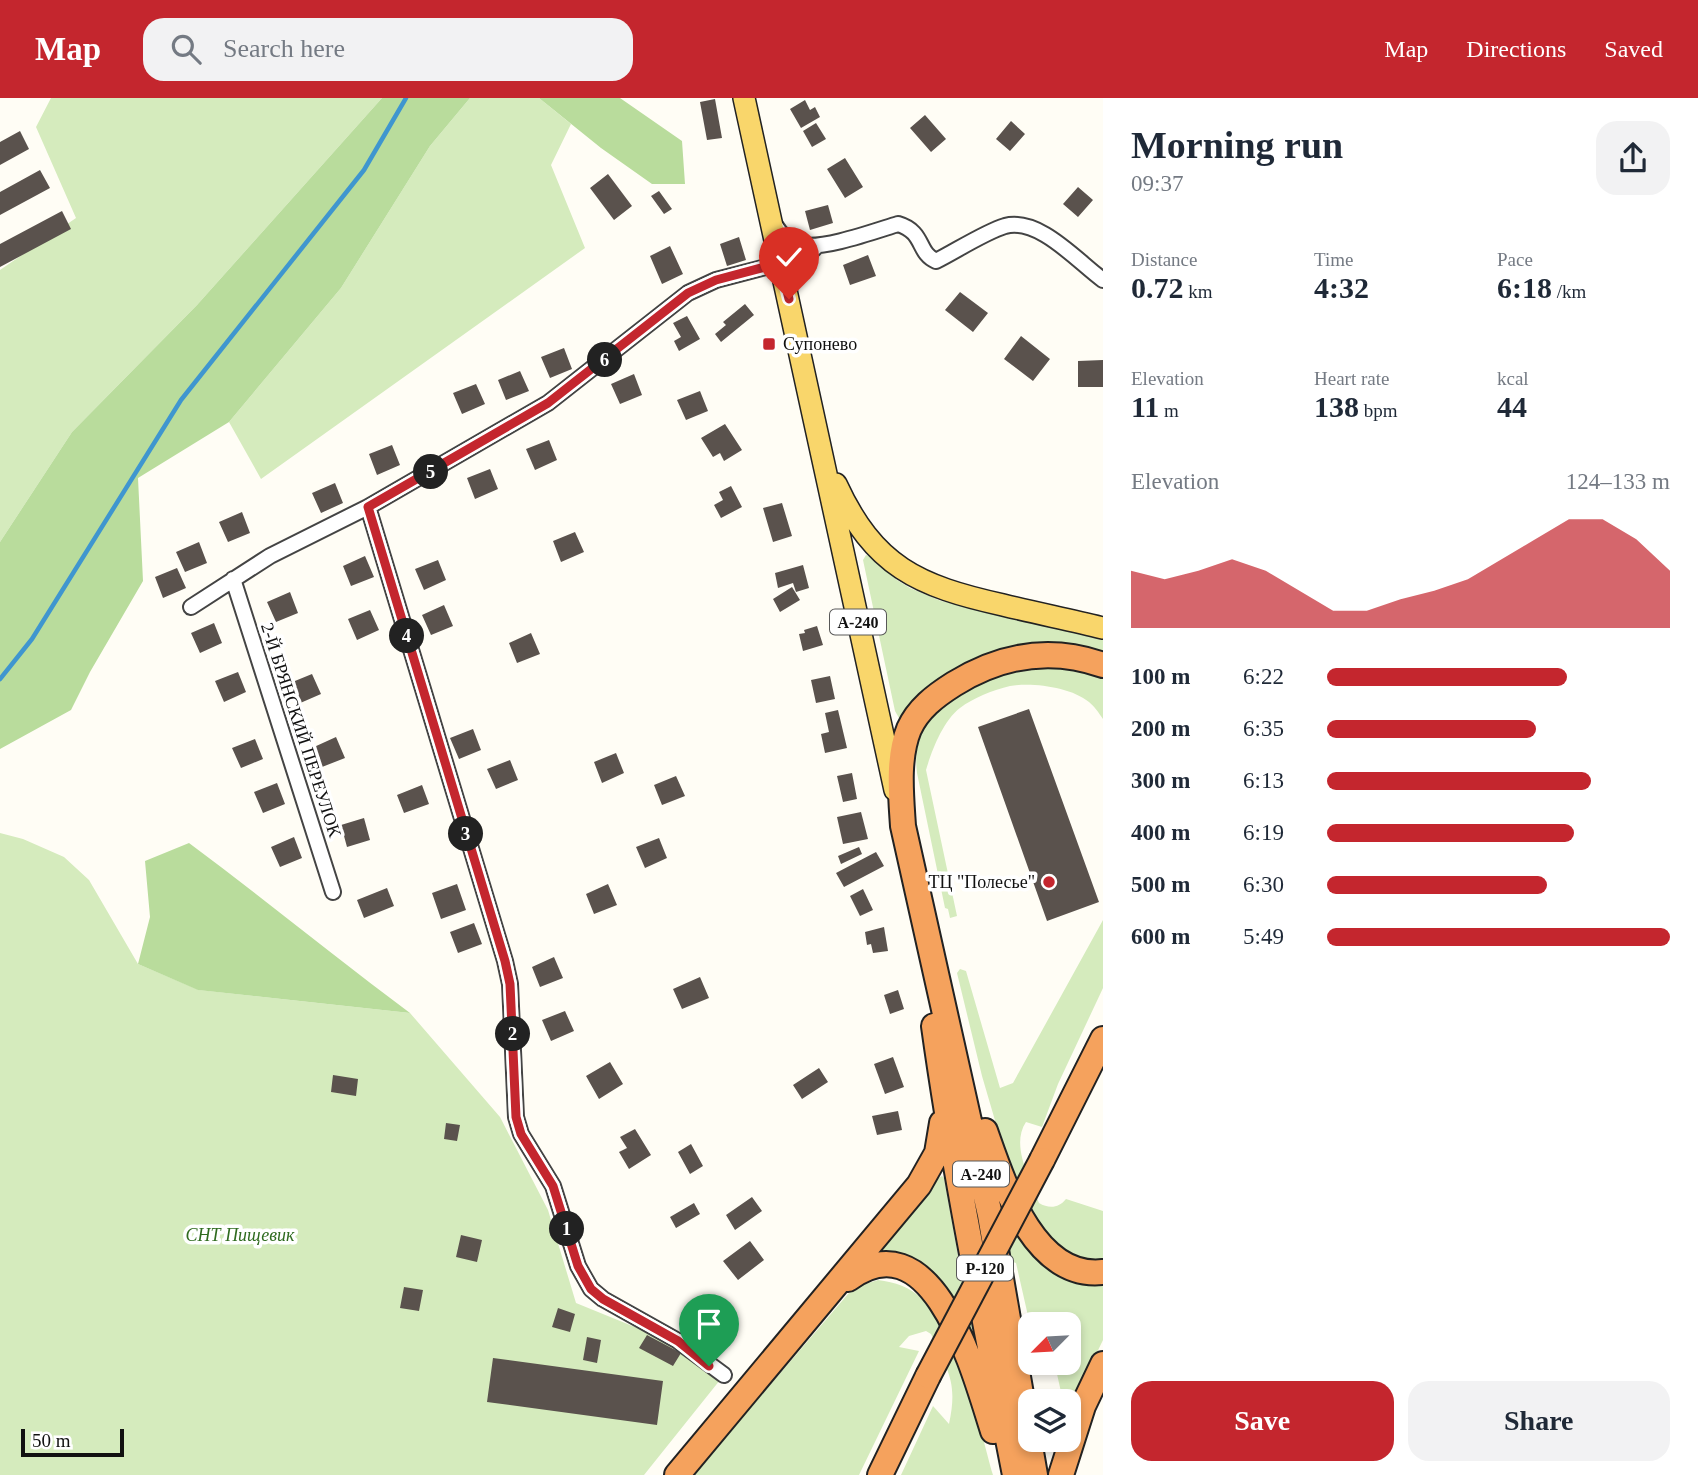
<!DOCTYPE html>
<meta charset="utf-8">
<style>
:root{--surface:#fff;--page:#f2f2f3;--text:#1f2937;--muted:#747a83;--accent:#c4262e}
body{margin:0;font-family:Georgia,serif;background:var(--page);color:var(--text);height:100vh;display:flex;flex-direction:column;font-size:26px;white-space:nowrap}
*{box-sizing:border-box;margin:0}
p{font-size:23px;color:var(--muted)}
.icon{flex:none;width:38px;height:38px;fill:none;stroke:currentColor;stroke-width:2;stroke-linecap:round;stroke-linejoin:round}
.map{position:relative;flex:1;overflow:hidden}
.details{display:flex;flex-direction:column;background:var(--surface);width:595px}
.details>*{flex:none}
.needle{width:46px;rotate:246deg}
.controls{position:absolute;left:1018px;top:1214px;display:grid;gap:14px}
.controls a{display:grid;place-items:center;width:63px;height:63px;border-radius:14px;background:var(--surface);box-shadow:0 4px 10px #0003;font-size:35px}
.scale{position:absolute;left:21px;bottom:18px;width:103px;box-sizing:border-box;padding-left:7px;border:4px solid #111;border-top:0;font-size:19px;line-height:24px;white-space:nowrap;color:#111;-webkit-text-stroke:5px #fff;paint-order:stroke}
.pin{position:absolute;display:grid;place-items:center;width:60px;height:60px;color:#fff;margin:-72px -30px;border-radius:50% 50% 50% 0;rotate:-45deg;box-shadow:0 0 7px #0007}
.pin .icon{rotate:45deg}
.km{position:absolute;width:35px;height:35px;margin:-18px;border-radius:50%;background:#222;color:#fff;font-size:19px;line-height:35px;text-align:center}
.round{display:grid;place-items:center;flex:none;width:74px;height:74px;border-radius:21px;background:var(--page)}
.summary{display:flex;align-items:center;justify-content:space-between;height:119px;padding:0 28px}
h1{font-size:38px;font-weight:700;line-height:52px}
.metrics{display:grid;grid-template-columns:repeat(3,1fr);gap:10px;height:119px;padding:7px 28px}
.metrics div{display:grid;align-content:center}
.metrics b{font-size:30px;font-weight:700}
.metrics small{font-size:19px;font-weight:400}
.metrics p{font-size:19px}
.chart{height:196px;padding:14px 28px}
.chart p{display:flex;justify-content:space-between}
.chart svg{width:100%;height:126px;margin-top:7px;fill:var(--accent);opacity:.7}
.cta{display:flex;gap:14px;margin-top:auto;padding:14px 28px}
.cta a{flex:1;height:80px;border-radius:21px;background:var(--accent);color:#fff;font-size:28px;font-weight:700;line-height:80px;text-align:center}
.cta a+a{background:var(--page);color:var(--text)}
ul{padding:0 28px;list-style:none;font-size:23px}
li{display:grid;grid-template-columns:112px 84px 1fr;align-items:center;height:52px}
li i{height:18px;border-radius:9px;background:var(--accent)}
header{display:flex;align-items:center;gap:42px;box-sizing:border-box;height:98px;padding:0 35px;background:var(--accent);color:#fff}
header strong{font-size:33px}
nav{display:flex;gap:38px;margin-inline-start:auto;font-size:24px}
.search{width:490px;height:63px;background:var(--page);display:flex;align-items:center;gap:18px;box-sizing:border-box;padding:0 24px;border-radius:21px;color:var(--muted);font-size:26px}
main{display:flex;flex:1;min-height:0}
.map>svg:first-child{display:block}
.green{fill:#d5ebbd}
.forest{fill:#b9dc9c}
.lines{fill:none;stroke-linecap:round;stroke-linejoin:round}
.stream{stroke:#3f96cf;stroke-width:4.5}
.building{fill:#5a524d}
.street-casing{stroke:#444;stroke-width:18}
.primary-casing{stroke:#222;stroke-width:24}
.highway-casing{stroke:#222;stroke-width:28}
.street{stroke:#fff;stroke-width:14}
.primary{stroke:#f9d66b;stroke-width:21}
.highway{stroke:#f5a25d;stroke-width:24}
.highway-bridge-casing{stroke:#222;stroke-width:28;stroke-linecap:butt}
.highway-bridge{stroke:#f5a25d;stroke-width:24}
.route-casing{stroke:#fff;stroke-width:14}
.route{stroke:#c4262e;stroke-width:9}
.poi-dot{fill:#c4262e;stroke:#fff;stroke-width:2.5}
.labels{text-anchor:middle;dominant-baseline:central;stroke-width:7;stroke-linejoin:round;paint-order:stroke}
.shield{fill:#fff;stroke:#585858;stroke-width:2}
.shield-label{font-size:16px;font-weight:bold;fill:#111}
.poi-label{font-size:18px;fill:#111;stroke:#fff;text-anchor:start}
.street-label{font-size:18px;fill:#111;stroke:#fff}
.park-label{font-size:18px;font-style:italic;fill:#2f6b1f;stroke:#fff}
</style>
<header>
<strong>Map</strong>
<div class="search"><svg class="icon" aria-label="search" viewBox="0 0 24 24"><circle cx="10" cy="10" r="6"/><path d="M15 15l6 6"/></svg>Search here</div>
<nav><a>Map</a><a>Directions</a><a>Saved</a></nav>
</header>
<main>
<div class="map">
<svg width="1103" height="1377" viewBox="0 0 1103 1377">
<rect width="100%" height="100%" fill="#fffdf5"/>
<path class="green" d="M51,0H382L197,207L72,334L0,444V172L76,120L36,29Z
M470,0H539L571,26L551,67L585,150L261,381L229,324L341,190L430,48Z
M866,457L872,459L897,482L910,490L941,503L1103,539V555C1084,552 1064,546 1044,545C983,543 945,587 899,620L895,613L863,462Z
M1054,565L1103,577V621C1099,615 1094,608 1089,604C1071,589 1032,584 1010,588C993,592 973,600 960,610C943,623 932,652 926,672L957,818L950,820L948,811L945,810L917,675C911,628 938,607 976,587C984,583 992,578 1000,575C1017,569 1037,568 1054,565Z
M0,735L23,741L64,759L89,782L138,866L199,892L410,915L500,1019L548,1112L576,1205L674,1245L708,1275L724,1277L644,1377H0Z
M1103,822V890L1058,986L1042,1029L1026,1024C1010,1048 1031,1082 1039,1105C1049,1111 1059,1110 1066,1101L1103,1113V1165L1080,1164L1041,1135L1006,1060L982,978L957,875L960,871L966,873L1000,990L1013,985Z
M942,1078L944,1080L961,1174L977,1245L973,1242C963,1220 954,1190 932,1176C917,1166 896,1164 882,1152L936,1081Z
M996,1098C1023,1140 1044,1193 1103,1186V1242L1069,1312V1304H1050L1051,1296L1061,1294L1055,1267L1045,1268L1043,1265H1069V1227H1031V1231L1016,1165L1010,1163Z
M878,1182C895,1184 910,1189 922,1201C960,1237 979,1327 993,1377H901L933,1308L949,1326C958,1284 948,1273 931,1236L926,1233L909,1238L899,1249L919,1253L859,1377H693L848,1196L859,1188Z"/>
<path class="forest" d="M382,0H470L430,48L341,190L229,324L138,380L143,483L90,574L71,612L0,651V444L72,334L197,207Z
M539,0H620L682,43L685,86H652L601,50Z
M189,745C263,800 335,859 410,915L198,892L138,866L150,819L145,763Z"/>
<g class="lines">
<path class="stream" d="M0,581L32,541L181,302L364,72L406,0"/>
</g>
<path class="building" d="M715,1L722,40L707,42L700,4Z
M805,2L810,12L815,9L820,19L801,30L790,11Z
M925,17L946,41L931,54L910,30Z
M1011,23L1025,36L1010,53L996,41Z
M816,25L826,41L812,49L803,33Z
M20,33L29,51L0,67V44Z
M845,60L863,89L845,100L827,71Z
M40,72L50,90L0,117V94Z
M608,76L632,108L614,122L590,90Z
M1078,89L1093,102L1078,119L1063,106Z
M659,93L672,111L664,116L651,98Z
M828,107L833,125L810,132L805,113Z
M62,113L71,131L0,169V146Z
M739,139L746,162L727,168L720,146Z
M670,148L683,176L662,186L650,158Z
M868,157L876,178L850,187L843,167Z
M960,194L988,215L973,234L945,212Z
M745,206L754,217L721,244L715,236L726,227L723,224Z
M687,218L700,241L679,253L674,243L681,239L673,225Z
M1021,238L1050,261L1033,283L1004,261Z
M564,250L572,271L550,280L541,259Z
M1103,262V289H1078V263Z
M520,273L529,293L506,302L498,282Z
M634,276L642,297L620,306L611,286Z
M476,286L485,306L462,316L453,295Z
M700,293L708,313L686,322L677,302Z
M725,326L742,352L724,363L720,355L713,359L701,340Z
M549,342L557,362L535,372L526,351Z
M392,347L400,367L377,377L369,356Z
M490,371L498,391L475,401L467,380Z
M335,385L343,405L321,415L312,395Z
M731,388L742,409L721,420L714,407L723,402L719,394Z
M782,405L792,438L773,444L763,410Z
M242,414L250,435L228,444L219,424Z
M575,434L584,454L561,464L553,443Z
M199,444L207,465L185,474L176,454Z
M365,458L374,479L351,488L343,468Z
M438,462L446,482L424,492L415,471Z
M803,467L809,490L796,494L793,485L778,490L775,475Z
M177,470L186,490L163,500L155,479Z
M792,489L800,502L780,514L773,501Z
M290,494L298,515L276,524L267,504Z
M444,507L453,528L431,537L422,517Z
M370,512L379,532L357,542L348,521Z
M214,525L222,545L200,555L191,535Z
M817,528L823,547L803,553L799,536L805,535L804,532Z
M531,535L540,556L517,565L509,545Z
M238,574L246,594L224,604L215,583Z
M312,576L321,596L298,606L290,585Z
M830,578L835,601L816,605L811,582Z
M1029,611L1099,804L1047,823L978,629Z
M838,612L847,650L825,655L821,636L829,634L825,615Z
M473,631L481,652L459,661L450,640Z
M336,639L345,660L322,669L314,649Z
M255,641L263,661L241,670L232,650Z
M616,655L624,675L602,685L594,664Z
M510,662L518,682L496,691L487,671Z
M852,675L857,701L843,704L837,678Z
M676,678L685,698L662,707L654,687Z
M277,685L285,706L263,715L254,694Z
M422,687L429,706L404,715L397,697Z
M861,714L868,741L843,746L837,719Z
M364,720L370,742L347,749L341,727Z
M294,739L302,760L280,769L271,749Z
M659,740L667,760L645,770L636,749Z
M859,749L862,756L841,766L838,758Z
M876,754L884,768L844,789L836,775Z
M457,786L466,812L441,821L432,795Z
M608,786L617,807L594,816L586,796Z
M387,790L394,808L364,820L357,802Z
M863,791L873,812L860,818L850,798Z
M474,825L482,846L458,855L450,834Z
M884,829L888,853L873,855L871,846L867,847L865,834Z
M554,859L563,880L540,889L532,869Z
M700,879L709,900L682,911L673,891Z
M898,892L904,911L890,916L884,897Z
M565,913L574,933L551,943L542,922Z
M893,959L904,989L885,996L874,966Z
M610,964L623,986L599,1001L586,978Z
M819,970L828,984L802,1001L793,987Z
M333,977L358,981L356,998L331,994Z
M898,1013L902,1032L877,1037L872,1018Z
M446,1025L460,1027L457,1043L444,1041Z
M635,1031L651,1057L629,1071L619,1054L627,1050L620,1039Z
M691,1046L703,1068L690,1076L678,1054Z
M752,1099L762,1113L735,1132L726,1117Z
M694,1105L700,1116L676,1130L670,1119Z
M461,1137L482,1142L477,1164L456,1159Z
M750,1143L764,1162L738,1182L723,1163Z
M404,1189L423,1192L419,1213L400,1210Z
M558,1210L575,1216L570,1234L552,1229Z
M647,1237L681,1255L673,1268L639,1250Z
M587,1239L601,1242L597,1265L583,1262Z
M493,1260L663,1283L657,1327L487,1304Z"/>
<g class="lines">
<defs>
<path id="street" d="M775,127C781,137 789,145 801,147C823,152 875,133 898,126C925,134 917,155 936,163C956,153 985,134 1005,128C1039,119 1077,163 1103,182
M789,193C789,174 804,160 817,148
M368,409L505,863L510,886L516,1019L521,1036L553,1088L578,1168L591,1191L603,1201L678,1243L724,1277
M233,481L333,794
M191,509L270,458L368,409L548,305L688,195L716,182L781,165"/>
<path id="primary" d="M744,0L895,692
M836,386C874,469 918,488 1003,507C1036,515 1070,522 1103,530"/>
<path id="highway" d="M934,928C955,1079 986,1228 1015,1377
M985,1033C1003,1084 1034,1182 1103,1174
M1042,1062L1103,941
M848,1181C934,1117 975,1277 993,1333
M677,1377L919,1087L937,1055L942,1025
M880,1377L928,1278
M1035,1377L990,1117L903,728C901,697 897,660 909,631C918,611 935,598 954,586C1001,557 1050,548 1103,567
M1061,1377L1083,1308L1103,1266"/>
</defs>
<use href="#street" class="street-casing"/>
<use href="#primary" class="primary-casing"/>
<use href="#highway" class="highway-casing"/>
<use href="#street" class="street"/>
<use href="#primary" class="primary"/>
<use href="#highway" class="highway"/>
<defs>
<path id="highway-bridge" d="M928,1278L1042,1062"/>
</defs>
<use href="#highway-bridge" class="highway-bridge-casing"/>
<use href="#highway-bridge" class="highway-bridge"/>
</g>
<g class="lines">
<defs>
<path id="route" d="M709,1268L678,1243L603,1201L591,1191L578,1168L553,1088L521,1036L516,1019L510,886L505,863L368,409L548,305L688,195L716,182L780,165L789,201"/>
</defs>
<use href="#route" class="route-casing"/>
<use href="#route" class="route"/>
</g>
<g class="poi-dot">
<rect x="762" y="239" width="14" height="14" rx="3.5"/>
<circle cx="1049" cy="784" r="7"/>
</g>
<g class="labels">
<g class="shield">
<rect x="830" y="511.5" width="56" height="25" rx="5"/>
<rect x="953" y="1063.5" width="56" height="25" rx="5"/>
<rect x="957" y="1157.5" width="56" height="25" rx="5"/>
</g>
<g class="shield-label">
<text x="858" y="524">А-240</text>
<text x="981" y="1076">А-240</text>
<text x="985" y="1170">Р-120</text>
</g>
<g class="poi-label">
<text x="783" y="246">Супонево</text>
<text x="1035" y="784" text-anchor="end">ТЦ "Полесье"</text>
</g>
<g class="street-label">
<text transform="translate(301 632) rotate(72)">2-Й БРЯНСКИЙ ПЕРЕУЛОК</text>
</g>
<g class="park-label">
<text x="240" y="1137">СНТ Пищевик</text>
</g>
</g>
</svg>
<div class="controls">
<a><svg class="needle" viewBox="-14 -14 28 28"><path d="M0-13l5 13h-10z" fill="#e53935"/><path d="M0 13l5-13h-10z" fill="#747a83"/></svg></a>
<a><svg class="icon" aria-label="layers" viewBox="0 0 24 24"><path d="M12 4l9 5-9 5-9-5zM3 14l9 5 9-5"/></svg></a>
</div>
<div class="scale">50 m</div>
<div class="pin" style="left:709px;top:1268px;background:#1e9e55"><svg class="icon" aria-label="arrive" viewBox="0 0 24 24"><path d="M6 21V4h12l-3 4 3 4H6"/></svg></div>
<div class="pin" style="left:789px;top:201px;background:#d93025"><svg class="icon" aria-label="check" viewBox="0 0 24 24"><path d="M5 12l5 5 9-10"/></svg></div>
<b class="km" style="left:567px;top:1131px">1</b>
<b class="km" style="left:513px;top:936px">2</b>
<b class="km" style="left:466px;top:736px">3</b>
<b class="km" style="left:407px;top:538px">4</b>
<b class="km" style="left:431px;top:374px">5</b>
<b class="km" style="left:605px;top:262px">6</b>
</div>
<section class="details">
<div class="summary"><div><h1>Morning run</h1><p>09:37</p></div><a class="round"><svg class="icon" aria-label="share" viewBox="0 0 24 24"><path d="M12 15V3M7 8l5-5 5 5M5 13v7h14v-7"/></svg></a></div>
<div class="metrics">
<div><p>Distance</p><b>0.72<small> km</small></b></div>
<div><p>Time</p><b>4:32</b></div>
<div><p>Pace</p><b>6:18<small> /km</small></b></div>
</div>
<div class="metrics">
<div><p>Elevation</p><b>11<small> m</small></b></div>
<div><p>Heart rate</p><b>138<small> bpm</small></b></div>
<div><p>kcal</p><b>44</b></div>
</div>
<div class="chart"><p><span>Elevation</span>124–133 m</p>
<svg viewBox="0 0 160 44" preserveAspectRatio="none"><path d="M0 44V24L10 27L20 24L30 20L40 24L50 31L60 38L70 38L80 34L90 31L100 27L110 20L120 13L130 6L140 6L150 13L160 24V44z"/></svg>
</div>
<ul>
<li><b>100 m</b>6:22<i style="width:70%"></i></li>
<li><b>200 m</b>6:35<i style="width:61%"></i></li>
<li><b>300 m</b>6:13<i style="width:77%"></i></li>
<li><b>400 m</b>6:19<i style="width:72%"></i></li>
<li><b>500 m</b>6:30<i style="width:64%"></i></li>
<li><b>600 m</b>5:49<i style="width:100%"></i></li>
</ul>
<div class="cta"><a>Save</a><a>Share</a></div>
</section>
</main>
